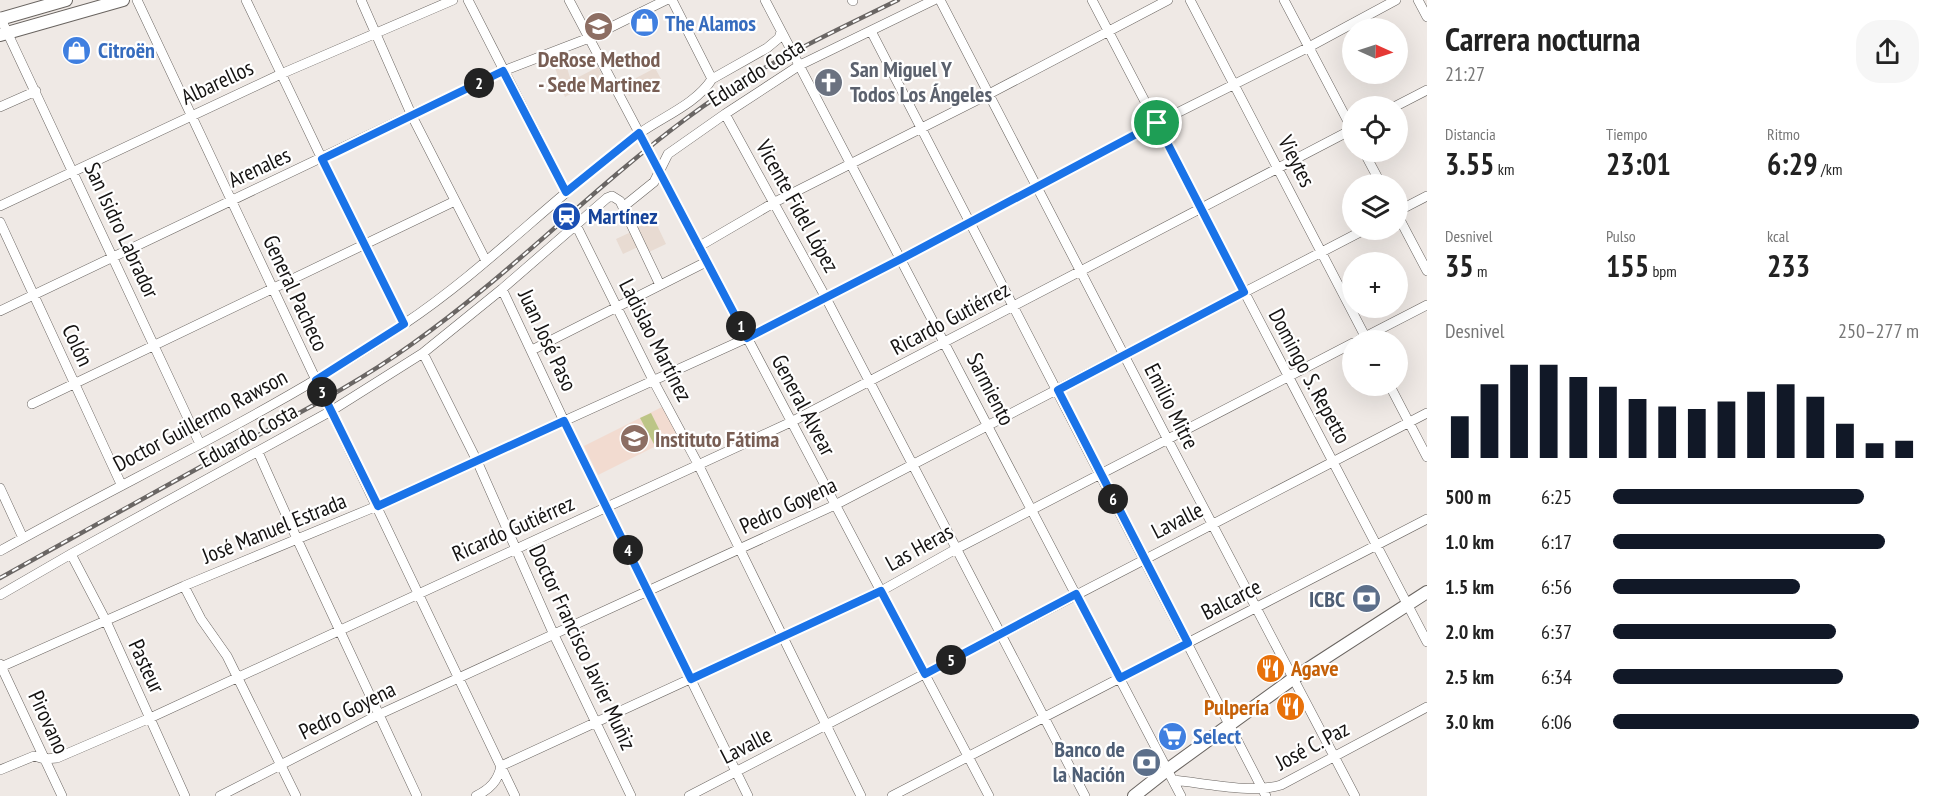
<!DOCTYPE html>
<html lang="es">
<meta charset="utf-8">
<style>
:root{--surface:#fff;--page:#f6f6f6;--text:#222;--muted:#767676;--accent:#111827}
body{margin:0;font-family:"PT Sans Narrow",sans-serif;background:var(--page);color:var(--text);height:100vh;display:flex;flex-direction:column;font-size:22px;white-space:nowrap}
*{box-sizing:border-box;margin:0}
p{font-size:20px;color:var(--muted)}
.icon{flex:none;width:33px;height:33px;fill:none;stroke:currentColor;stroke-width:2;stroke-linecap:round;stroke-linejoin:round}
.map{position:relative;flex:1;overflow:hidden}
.panel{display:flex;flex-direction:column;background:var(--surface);width:510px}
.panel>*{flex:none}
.needle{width:39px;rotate:93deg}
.fabs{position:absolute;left:1342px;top:18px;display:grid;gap:12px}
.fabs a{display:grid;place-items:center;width:66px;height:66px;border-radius:50%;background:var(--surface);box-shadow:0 6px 24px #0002;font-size:30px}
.pin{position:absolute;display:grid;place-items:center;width:51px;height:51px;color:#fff;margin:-26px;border:3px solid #fff;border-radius:50%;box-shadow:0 2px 6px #0007}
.km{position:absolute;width:30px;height:30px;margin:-15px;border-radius:50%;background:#222;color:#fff;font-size:16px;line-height:30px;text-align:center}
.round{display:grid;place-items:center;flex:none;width:63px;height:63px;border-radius:24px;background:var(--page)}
.overview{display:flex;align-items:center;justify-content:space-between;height:102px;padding:0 18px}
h1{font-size:33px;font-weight:600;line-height:45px}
.figures{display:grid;grid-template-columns:repeat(3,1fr);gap:9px;height:102px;padding:6px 18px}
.figures div{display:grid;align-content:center}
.figures b{font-size:30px;font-weight:600}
.figures small{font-size:16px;font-weight:400}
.figures p{font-size:16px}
.chart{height:168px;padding:12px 18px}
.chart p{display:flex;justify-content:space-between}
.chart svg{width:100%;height:108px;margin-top:6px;stroke:var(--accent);stroke-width:6}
ul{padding:0 18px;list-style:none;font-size:20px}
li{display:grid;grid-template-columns:96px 72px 1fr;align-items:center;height:45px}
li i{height:15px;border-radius:8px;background:var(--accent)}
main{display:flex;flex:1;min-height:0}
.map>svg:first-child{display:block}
.built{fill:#e8dbd2}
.education{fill:#f2dbd0}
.grass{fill:#bcc586}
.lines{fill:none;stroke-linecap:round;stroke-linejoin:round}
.minor-casing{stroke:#696460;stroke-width:10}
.major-casing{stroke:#696460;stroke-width:14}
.minor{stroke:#fff;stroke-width:9}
.major{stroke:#fff;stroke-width:12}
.rail-casing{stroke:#6a6664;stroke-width:4.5}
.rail{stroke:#fff;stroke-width:2;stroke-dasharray:7;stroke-linecap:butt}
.route-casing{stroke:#fff;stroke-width:12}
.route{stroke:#1a73e8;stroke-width:8}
.labels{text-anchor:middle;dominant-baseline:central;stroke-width:4.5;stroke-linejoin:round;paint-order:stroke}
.shop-label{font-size:22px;font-weight:bold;fill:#366cbe;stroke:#fff;text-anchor:start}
.education-label{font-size:22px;font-weight:bold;fill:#785e54;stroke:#fff}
.worship-label{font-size:22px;font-weight:bold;fill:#5b616d;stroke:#fff;text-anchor:start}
.street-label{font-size:22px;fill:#151312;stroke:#fff}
.transit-label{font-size:22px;font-weight:bold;fill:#164399;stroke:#fff;text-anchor:start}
.service-label{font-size:22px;font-weight:bold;fill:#4e5e75;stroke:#fff;text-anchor:end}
.food-label{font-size:22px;font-weight:bold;fill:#c56008;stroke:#fff;text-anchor:start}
</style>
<main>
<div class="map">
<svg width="1427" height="796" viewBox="0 0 1427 796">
<rect width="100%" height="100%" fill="#efe9e5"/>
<path class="built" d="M564,58L571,81L598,67L603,76L565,97L553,62Z
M655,68L661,79L629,96L623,85Z
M654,219L666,244L649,252L637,227Z
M631,232L638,247L623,254L616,239Z"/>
<path class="education" d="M664,406L678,435L598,475L584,446Z"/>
<path class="grass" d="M651,413L665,441L655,446L640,418Z"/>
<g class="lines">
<defs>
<path id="minor" d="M137,0L316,380L515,796
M246,0L322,159L404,324
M361,0L412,116L486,261
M468,0L566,192
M569,0L989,796
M672,0L712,79
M765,0L1181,796
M852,0L853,1
M940,0L1168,440L1355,796
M1092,0L1427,642
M1190,0L1367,340
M1284,0L1353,131
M1418,0L1427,17
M0,17L200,444
M871,31L1266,796
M1396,106L1427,90
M0,107L36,91
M725,114L826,298L1085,796
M1364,152L1381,184
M0,206L281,74L453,0
M623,207L654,182L668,154L725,114L800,65L934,0
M1398,211L1427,196
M1398,216L1427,271
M0,222L121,484
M576,225L653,380L698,464L861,796
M698,247L775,202L989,94L1168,0
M502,289L564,421L748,796
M0,311L503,71L589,38L666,0
M1359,340L1427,305
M532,350L706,262
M423,353L477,461L554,635L631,796
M1390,386L1427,457
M32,404L455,201
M258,452L297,539L417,796
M0,488L23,538
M0,551C134,476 276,411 404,324C473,278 532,219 597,167C611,155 625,143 640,133C664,116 696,104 712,79L767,48L779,38L781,32
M71,554L106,621L185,796
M184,586L201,619L227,656L296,796
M0,595L71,554L331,411L423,353L502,289L607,198L612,196L620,201L660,285
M0,664L62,796
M1,667L184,586L377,506L747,338L901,259L1157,123L1309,47L1396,0
M0,770L34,756L44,759L57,758L150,718L791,422L1353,129
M1173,780C1204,783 1252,794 1281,785L1427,707
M220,796L378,715L835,505L1364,230
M476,796C490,789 498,781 501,766L881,591L956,549L1353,343
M689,796L1427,413
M892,796L1427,519"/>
<path id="major" d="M0,19L66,0
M0,35L123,0
M1134,796L1167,770L1294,678L1427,592"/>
</defs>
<use href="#minor" class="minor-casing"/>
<use href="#major" class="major-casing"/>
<use href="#minor" class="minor"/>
<use href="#major" class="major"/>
<defs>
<path id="rail" d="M0,578C80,533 160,489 240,445C299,413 358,383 412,344C509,276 591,189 687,118C752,69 825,36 898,0"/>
</defs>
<use href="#rail" class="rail-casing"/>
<use href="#rail" class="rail"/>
</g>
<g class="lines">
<defs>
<path id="route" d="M503,71L566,192L639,133L747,338L901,259L1157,123L1244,292L1058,390L1188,643L1120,678L1076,594L925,674L881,591L691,679L564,421L378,506L316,380L404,324L322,159Z"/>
</defs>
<use href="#route" class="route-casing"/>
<use href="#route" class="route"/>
</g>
<defs>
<symbol id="shop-disc" viewBox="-11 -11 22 22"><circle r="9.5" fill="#3f7fe0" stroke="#fff"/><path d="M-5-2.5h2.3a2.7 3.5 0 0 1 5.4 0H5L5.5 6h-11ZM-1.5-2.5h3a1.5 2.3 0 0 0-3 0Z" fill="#fff"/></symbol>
<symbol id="university-disc" viewBox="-11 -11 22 22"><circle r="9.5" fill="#8d6e63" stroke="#fff"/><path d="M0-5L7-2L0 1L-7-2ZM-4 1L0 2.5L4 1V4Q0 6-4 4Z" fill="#fff"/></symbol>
<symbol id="church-disc" viewBox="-11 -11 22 22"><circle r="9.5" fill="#6b7280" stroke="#fff"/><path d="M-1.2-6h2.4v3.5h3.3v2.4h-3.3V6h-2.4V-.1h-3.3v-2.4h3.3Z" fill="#fff"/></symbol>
<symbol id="station-disc" viewBox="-11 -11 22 22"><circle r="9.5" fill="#1a4fb4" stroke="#fff"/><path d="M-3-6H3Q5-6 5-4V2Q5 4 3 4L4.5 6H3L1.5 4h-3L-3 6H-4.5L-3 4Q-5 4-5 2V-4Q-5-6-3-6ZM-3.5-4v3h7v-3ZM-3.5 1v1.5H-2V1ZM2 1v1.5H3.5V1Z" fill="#fff"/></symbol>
<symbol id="school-disc" viewBox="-11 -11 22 22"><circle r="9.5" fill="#8d6e63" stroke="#fff"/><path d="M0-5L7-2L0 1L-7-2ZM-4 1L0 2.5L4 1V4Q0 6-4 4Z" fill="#fff"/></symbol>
<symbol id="bank-disc" viewBox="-11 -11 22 22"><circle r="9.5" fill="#5c6f8a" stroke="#fff"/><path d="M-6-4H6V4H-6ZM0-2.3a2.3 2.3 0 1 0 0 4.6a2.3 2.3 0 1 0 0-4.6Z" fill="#fff"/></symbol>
<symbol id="restaurant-disc" viewBox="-11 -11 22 22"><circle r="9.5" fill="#e8710a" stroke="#fff"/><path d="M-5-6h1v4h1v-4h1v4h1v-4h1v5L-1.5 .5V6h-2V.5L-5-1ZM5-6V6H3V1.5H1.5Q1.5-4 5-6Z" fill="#fff"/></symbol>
<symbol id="supermarket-disc" viewBox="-11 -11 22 22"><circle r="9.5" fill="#3f7fe0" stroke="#fff"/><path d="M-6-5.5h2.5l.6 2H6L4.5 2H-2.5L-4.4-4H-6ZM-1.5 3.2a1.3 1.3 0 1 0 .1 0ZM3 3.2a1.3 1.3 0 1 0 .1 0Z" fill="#fff"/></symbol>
</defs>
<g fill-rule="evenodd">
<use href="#shop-disc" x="628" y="6" width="33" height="33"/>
<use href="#university-disc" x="582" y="10" width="33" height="33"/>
<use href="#shop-disc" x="60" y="34" width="33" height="33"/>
<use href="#church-disc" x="812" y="66" width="33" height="33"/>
<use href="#station-disc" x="550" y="200" width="33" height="33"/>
<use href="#school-disc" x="618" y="422" width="33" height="33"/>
<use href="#bank-disc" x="1350" y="582" width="33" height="33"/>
<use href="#restaurant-disc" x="1254" y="652" width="33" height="33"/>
<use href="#restaurant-disc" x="1274" y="690" width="33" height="33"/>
<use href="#supermarket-disc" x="1156" y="720" width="33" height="33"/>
<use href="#bank-disc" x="1130" y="746" width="33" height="33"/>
</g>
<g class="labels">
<g class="shop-label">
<text x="665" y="23">The Alamos</text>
<text x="98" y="50">Citroën</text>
<text x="1193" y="736">Select</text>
</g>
<g class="education-label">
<text x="599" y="59">DeRose Method<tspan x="599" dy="25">- Sede Martinez</tspan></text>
<text x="655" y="439" text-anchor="start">Instituto Fátima</text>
</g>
<g class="worship-label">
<text x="850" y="69">San Miguel Y<tspan x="850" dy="25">Todos Los Ángeles</tspan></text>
</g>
<g class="street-label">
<text transform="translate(756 72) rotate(-32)">Eduardo Costa</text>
<text transform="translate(217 82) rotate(-25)">Albarellos</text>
<text transform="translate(1297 161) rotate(63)">Vieytes</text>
<text transform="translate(259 167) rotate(-25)">Arenales</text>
<text transform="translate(798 206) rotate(61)">Vicente Fidel López</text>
<text transform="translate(122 230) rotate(65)">San Isidro Labrador</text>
<text transform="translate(296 293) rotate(65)">General Pacheco</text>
<text transform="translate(950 318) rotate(-28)">Ricardo Gutiérrez</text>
<text transform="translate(548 340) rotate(65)">Juan José Paso</text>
<text transform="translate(656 340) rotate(63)">Ladislao Martínez</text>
<text transform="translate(78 345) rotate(65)">Colón</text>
<text transform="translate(1310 376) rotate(62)">Domingo S. Repetto</text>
<text transform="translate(991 389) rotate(63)">Sarmiento</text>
<text transform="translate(804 405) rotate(62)">General Alvear</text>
<text transform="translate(1172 406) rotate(63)">Emilio Mitre</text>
<text transform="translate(200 420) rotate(-28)">Doctor Guillermo Rawson</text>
<text transform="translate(248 435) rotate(-29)">Eduardo Costa</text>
<text transform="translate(788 505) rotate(-25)">Pedro Goyena</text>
<text transform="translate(1177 520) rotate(-27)">Lavalle</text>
<text transform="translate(274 528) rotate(-22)">José Manuel Estrada</text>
<text transform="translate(513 528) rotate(-24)">Ricardo Gutiérrez</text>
<text transform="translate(919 547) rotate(-29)">Las Heras</text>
<text transform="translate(1231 599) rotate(-27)">Balcarce</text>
<text transform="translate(583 647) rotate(65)">Doctor Francisco Javier Muñiz</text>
<text transform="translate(147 666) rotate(65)">Pasteur</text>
<text transform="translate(347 710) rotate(-26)">Pedro Goyena</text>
<text transform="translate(49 722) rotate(65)">Pirovano</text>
<text transform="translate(746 745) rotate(-27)">Lavalle</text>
<text transform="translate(1312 745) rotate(-28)">José C. Paz</text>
</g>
<g class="transit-label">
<text x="588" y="216">Martínez</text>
</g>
<g class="service-label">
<text x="1345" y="599">ICBC</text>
<text x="1125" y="749">Banco de<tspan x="1125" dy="25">la Nación</tspan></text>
</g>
<g class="food-label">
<text x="1291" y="668">Agave</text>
<text x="1269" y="707" text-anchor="end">Pulpería</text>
</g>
</g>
</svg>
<div class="fabs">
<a><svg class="needle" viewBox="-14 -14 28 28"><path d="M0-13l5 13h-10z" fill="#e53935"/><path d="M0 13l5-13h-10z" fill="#767676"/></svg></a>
<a><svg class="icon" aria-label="locate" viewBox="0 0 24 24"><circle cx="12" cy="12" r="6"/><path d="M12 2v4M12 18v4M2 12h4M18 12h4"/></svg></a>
<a><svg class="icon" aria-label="layers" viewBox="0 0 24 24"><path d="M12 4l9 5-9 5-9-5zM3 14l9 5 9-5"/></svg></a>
<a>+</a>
<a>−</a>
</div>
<div class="pin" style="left:1157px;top:123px;background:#1e9e55"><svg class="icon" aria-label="arrive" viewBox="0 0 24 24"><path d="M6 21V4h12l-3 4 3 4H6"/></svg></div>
<b class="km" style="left:741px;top:326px">1</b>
<b class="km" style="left:479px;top:83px">2</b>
<b class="km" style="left:322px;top:392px">3</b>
<b class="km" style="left:628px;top:550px">4</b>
<b class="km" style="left:951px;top:660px">5</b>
<b class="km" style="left:1113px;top:499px">6</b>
</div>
<section class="panel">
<div class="overview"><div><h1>Carrera nocturna</h1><p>21:27</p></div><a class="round"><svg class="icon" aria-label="share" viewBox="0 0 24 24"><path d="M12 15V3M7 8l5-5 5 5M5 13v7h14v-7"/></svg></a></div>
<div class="figures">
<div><p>Distancia</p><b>3.55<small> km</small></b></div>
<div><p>Tiempo</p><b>23:01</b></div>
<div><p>Ritmo</p><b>6:29<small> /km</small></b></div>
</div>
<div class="figures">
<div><p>Desnivel</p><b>35<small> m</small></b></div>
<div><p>Pulso</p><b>155<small> bpm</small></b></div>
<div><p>kcal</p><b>233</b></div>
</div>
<div class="chart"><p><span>Desnivel</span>250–277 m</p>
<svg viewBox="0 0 160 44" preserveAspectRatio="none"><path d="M5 44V27M15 44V14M25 44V6M35 44V6M45 44V11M55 44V15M65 44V20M75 44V23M85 44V24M95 44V21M105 44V17M115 44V14M125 44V19M135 44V30M145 44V38M155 44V37"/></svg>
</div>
<ul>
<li><b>500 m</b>6:25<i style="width:82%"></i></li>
<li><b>1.0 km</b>6:17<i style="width:89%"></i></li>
<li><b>1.5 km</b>6:56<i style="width:61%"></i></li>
<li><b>2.0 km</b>6:37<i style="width:73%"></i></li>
<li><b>2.5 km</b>6:34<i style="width:75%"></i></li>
<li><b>3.0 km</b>6:06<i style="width:100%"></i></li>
</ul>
</section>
</main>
